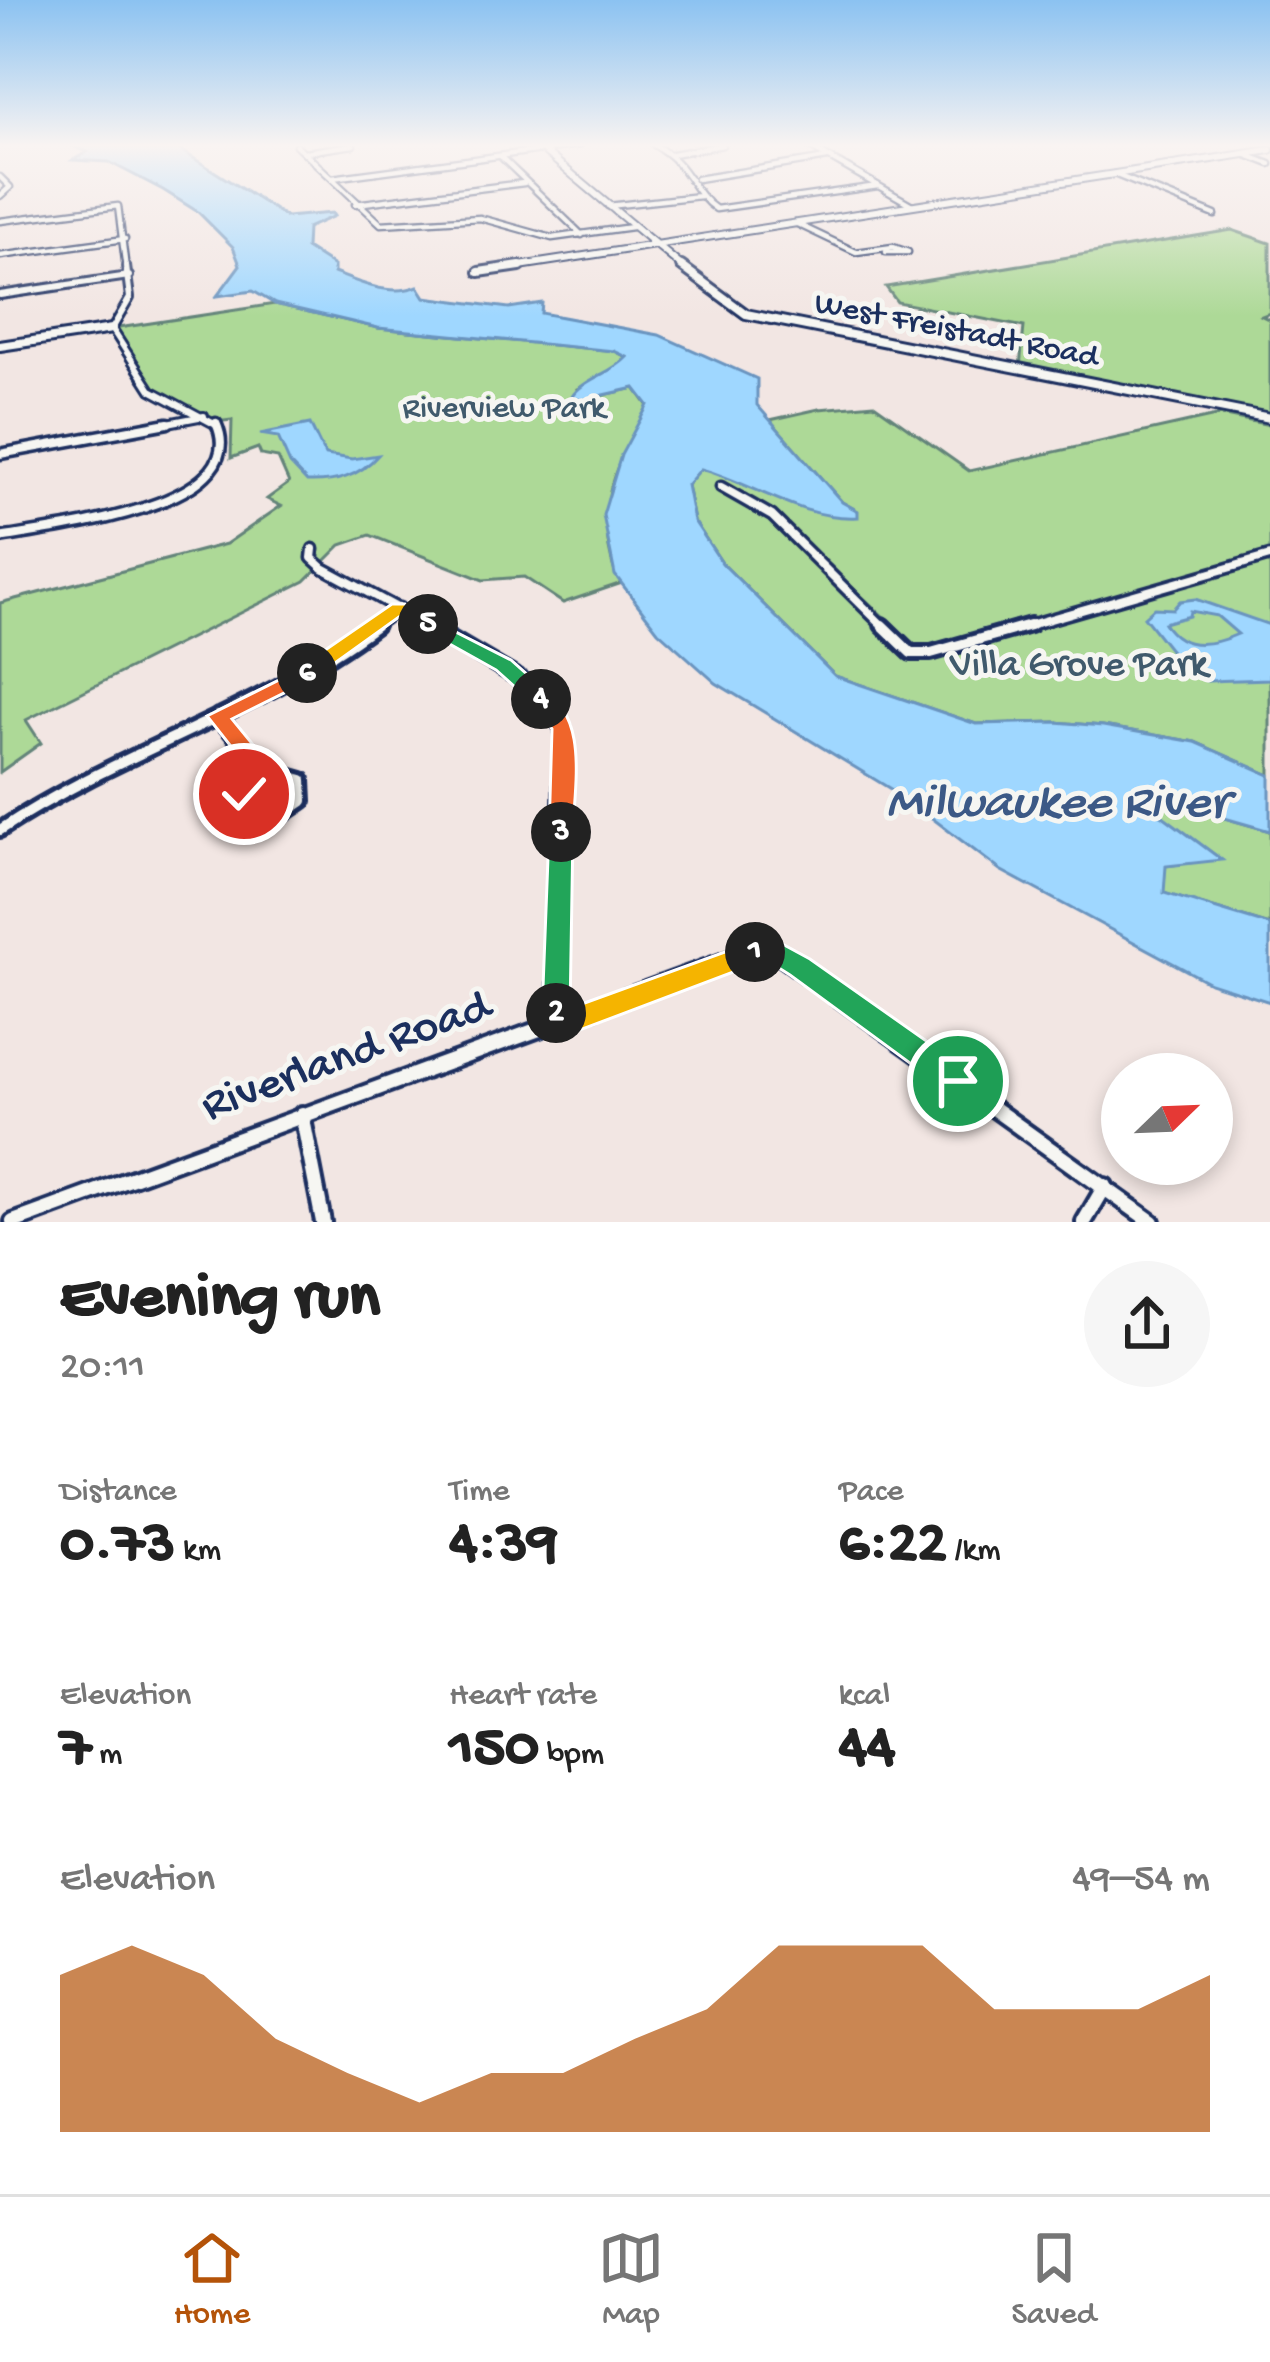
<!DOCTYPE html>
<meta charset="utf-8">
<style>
:root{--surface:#fff;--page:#f6f6f6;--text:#222;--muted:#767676;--line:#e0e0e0;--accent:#b45309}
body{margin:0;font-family:"Gochi Hand",sans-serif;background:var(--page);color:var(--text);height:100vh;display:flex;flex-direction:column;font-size:45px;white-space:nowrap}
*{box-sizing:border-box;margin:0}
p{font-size:39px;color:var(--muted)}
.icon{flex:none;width:66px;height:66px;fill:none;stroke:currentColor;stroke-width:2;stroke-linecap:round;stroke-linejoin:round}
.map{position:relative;height:1222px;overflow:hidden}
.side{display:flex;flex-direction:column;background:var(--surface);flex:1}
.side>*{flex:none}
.needle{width:78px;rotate:67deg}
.fabs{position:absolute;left:1101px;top:1053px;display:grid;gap:24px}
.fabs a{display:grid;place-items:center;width:132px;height:132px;border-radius:50%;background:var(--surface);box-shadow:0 6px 18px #0003;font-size:60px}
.pin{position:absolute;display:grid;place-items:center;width:102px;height:102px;color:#fff;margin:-51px;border:6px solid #fff;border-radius:50%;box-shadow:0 3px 12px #0007}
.km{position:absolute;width:60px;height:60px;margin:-30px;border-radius:50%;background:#222;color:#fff;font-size:33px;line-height:60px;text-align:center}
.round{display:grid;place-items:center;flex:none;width:126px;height:126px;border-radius:63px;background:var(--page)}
.summary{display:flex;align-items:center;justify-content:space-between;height:204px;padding:0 60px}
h1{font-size:66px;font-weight:800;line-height:90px}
.metrics{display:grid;grid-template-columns:repeat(3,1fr);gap:18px;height:204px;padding:12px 60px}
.metrics div{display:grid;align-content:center}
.metrics b{font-size:60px;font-weight:800}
.metrics small{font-size:33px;font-weight:400}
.metrics p{font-size:33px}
.chart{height:336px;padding:24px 60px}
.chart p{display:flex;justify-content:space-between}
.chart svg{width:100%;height:216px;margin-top:12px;fill:var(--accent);opacity:.7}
.tabs{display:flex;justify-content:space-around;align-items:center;height:168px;border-top:3px solid var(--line);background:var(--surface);font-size:33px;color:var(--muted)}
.tabs a{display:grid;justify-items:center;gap:6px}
.tabs .selected{color:var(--accent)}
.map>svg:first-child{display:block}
.green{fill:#add997;stroke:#64847a;stroke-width:3}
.water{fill:#9fd7ff;stroke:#6a94bf;stroke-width:3;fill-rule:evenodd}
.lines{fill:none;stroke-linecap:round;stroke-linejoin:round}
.minor-far4-casing{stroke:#1b2f5e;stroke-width:9}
.minor-far3-casing{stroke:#1b2f5e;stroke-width:12}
.minor-far2-casing{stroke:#1b2f5e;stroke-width:15}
.minor-far1-casing{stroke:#1b2f5e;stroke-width:20}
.minor-casing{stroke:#1b2f5e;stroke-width:22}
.tertiary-far1-casing{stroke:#1b2f5e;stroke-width:10}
.tertiary-casing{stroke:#1b2f5e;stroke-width:14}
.minor-far4{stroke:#f6f6f2;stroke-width:4.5}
.minor-far3{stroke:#f6f6f2;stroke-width:6}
.minor-far2{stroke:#f6f6f2;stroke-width:8}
.minor-far1{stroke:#f6f6f2;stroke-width:10}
.minor{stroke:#f6f6f2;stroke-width:14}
.tertiary-far1{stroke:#f6f6f2;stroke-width:6}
.tertiary{stroke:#f6f6f2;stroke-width:8}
.split-1{fill:#22a559;stroke:#fff;stroke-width:3}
.split-2{fill:#f5b400;stroke:#fff;stroke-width:3}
.split-3{fill:#22a559;stroke:#fff;stroke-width:3}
.split-4{fill:#f0652b;stroke:#fff;stroke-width:3}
.split-5{fill:#22a559;stroke:#fff;stroke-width:3}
.split-6{fill:#f5b400;stroke:#fff;stroke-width:3}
.split-7{fill:#f0652b;stroke:#fff;stroke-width:3}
.split-8{fill:#f5b400;stroke:#fff;stroke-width:3}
.labels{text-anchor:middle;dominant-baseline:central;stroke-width:10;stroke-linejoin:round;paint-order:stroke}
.far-street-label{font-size:33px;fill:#1b2f5e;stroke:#f6f6f2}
.far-park-label{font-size:33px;fill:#405a6c;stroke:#f6f6f2}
.park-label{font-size:39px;fill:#405a6c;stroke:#f6f6f2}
.near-street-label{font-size:48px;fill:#1b2f5e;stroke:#f6f6f2}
.near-water-label{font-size:51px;font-style:italic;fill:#3c5986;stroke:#f6f6f2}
</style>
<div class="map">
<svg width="1270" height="1222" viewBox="0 0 1270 1222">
<rect width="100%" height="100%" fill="#f2e6e3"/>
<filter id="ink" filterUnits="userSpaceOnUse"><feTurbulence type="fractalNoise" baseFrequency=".00833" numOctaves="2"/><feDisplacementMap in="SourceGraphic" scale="24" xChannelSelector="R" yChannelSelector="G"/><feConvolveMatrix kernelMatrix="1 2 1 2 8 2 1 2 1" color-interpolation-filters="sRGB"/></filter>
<g filter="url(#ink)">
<path class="green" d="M1232,230L1270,243V313L1262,316L1270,320V418L1020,367L1024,327L897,302L886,287Z
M275,304L378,328L615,351L628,358L615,370L577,389L582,400L635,388L648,406C623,455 598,490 609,548C612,561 613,573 622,583L563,603L524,577L483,580L370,535L341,545L305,581L26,720L41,743L0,772V603L226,544L281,506L267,499L289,483L278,458L261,455L258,448L231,458L232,420L216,422L151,390L112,329Z
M874,404L969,471L1220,415L1270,425V551L935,647L915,646L772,512L912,653H931L1270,556V775L1195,742L1103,726L1056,722L976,724L835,676L722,563L694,521L687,485L700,468L745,481L764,493L858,511L842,502L770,420L819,409Z
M1140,800L1186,807L1270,831V925L1163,893L1165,866L1220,859Z"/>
<path class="water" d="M70,145H173L286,217L332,213L334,216L307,228L306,248L334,266V273C360,283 391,297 418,286L425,297L509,308L542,303L541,313L659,335L757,379V405L842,502L858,511V517C801,520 755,484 701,469L687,485L694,521L722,563L835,676L976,724L1056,722L1103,726L1195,742L1270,775V831L1186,807L1143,801L1222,860L1166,866L1164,893L1270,925V1002L1210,983L1000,870L907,799L716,683L658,631L615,575L603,515L621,455L648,405L635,388L582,400L571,398C583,378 612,374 627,357L614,351L378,328L275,304L253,291L217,296L240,265L233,247L198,212L163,190L109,162L73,160L87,152Z
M310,424L325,455L352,459L378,455C359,477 335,483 307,482L290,464L278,437L260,434Z
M1195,599L1270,625V679L1207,681L1189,674L1144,617L1154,608L1173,609L1180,601ZM1190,611L1217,616L1238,634C1211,646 1181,651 1164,623L1189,616Z"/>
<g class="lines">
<defs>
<path id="minor-far4" d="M296,145L381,224L480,218L552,238L632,227
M654,145C690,164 691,193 716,209L878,186
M807,145L912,205
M305,152L353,145
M672,154L722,145
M1244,154L1270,164
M502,158L582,235
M1114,174L1215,215
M0,177L10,187L0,196
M332,178L580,145
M697,179L827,158
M355,204L524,183
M608,206L700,196
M0,221L118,206L126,269
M795,223L856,252L893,247L908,252H886
M0,256L125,239"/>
<path id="minor-far3" d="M126,266L130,298L112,329L151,390L218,426
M0,295L129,276
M152,426L204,416"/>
<path id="minor-far2" d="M0,454L168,423
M721,487L772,516L885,628
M0,538C49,529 255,508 216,423
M313,549L312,558L323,568L434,628
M372,628L399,608
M1019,628L1270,556"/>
<path id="minor-far1" d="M428,625L532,686L563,728L559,888
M882,625L911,653H931L1030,625
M218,716L267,776
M277,773L302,780L303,801L278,818L250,814L245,794L257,780Z
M0,830C120,750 261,712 376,625"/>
<path id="minor" d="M556,1026L559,885
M302,1114L323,1222
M13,1222L749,952H775L1152,1222
M1084,1222L1105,1186"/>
<path id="tertiary-far1" d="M537,145L685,269
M500,269L1270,150"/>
<path id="tertiary" d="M681,266L746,314L1270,418
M479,272L520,266
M0,346L112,329"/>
</defs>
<use href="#minor-far4" class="minor-far4-casing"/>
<use href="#minor-far3" class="minor-far3-casing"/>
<use href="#minor-far2" class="minor-far2-casing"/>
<use href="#minor-far1" class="minor-far1-casing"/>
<use href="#minor" class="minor-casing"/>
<use href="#tertiary-far1" class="tertiary-far1-casing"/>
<use href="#tertiary" class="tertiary-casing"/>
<use href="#minor-far4" class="minor-far4"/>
<use href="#minor-far3" class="minor-far3"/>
<use href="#minor-far2" class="minor-far2"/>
<use href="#minor-far1" class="minor-far1"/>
<use href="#minor" class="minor"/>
<use href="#tertiary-far1" class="tertiary-far1"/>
<use href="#tertiary" class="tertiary"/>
</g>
</g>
<linearGradient id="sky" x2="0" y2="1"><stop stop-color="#8bc2f1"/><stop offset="0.46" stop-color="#f9f4f2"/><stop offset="1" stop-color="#f9f4f2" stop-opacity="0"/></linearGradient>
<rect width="1270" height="316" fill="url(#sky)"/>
<path class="split-1" d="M775,940L810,959L969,1071L973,1081L969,1091L958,1095L948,1091L790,975L771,963L746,960L742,952L746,944Z"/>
<path class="split-2" d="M755,941L765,944L769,952L765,960L556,1039L546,1035L542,1026L546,1004L556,1001L568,1009Z"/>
<path class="split-3" d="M561,822L573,832L570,1013L566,1022L556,1026L546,1022L542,1013L549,832Z"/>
<path class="split-4" d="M541,692C590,712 574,789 573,832L561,841L549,832L552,729L531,699Z"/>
<path class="split-5" d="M428,618L511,660L549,694V704H534L496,670L421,628L418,624Z"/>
<path class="split-6" d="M392,604H405L438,624L428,630L399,617L314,678H299V668Z"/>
<path class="split-7" d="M307,666L317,673L314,678L232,719L267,762L264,768H248L207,716Z"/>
<path class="split-8" d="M256,754L264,756L278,776L253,800H236V788L253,774L244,762Z"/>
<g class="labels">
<g class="far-street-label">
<text transform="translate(956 332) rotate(11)">West Freistadt Road</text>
</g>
<g class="far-park-label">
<text x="504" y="410">Riverview Park</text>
</g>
<g class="park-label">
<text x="1079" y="667">Villa Grove Park</text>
</g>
<g class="near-street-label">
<text transform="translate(347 1059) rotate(-20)">Riverland Road</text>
</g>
<g class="near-water-label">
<text x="1057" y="806">Milwaukee River</text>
</g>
</g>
</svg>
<div class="fabs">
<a><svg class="needle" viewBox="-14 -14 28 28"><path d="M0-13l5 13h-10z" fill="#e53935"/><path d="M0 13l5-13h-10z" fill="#767676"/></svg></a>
</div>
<div class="pin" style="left:958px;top:1081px;background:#1e9e55"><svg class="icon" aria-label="arrive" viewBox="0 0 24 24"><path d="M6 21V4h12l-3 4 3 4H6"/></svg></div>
<div class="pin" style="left:244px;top:794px;background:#d93025"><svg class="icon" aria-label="check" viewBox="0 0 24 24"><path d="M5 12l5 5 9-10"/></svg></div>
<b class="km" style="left:755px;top:952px">1</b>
<b class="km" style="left:556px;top:1013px">2</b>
<b class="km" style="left:561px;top:832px">3</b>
<b class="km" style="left:541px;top:699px">4</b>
<b class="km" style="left:428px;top:624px">5</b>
<b class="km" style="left:307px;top:673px">6</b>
</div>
<section class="side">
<div class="summary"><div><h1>Evening run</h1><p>20:11</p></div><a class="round"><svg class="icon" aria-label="share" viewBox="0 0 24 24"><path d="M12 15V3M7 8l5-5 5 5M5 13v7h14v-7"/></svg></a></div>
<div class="metrics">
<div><p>Distance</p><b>0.73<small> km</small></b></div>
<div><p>Time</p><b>4:39</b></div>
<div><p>Pace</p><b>6:22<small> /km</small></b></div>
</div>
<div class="metrics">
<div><p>Elevation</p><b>7<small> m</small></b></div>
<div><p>Heart rate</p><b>150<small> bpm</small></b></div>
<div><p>kcal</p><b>44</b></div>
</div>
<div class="chart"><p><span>Elevation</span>49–54 m</p>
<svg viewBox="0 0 160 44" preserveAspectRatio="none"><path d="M0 44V12L10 6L20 12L30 25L40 32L50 38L60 32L70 32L80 25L90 19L100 6L110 6L120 6L130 19L140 19L150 19L160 12V44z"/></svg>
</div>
</section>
<nav class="tabs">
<a class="selected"><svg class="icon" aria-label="home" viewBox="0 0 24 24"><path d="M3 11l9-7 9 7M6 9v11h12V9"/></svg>Home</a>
<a><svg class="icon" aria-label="map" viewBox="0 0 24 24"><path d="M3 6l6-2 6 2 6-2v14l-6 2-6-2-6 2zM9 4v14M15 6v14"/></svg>Map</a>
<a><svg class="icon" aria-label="saved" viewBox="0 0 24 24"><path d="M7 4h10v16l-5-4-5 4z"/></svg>Saved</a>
</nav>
